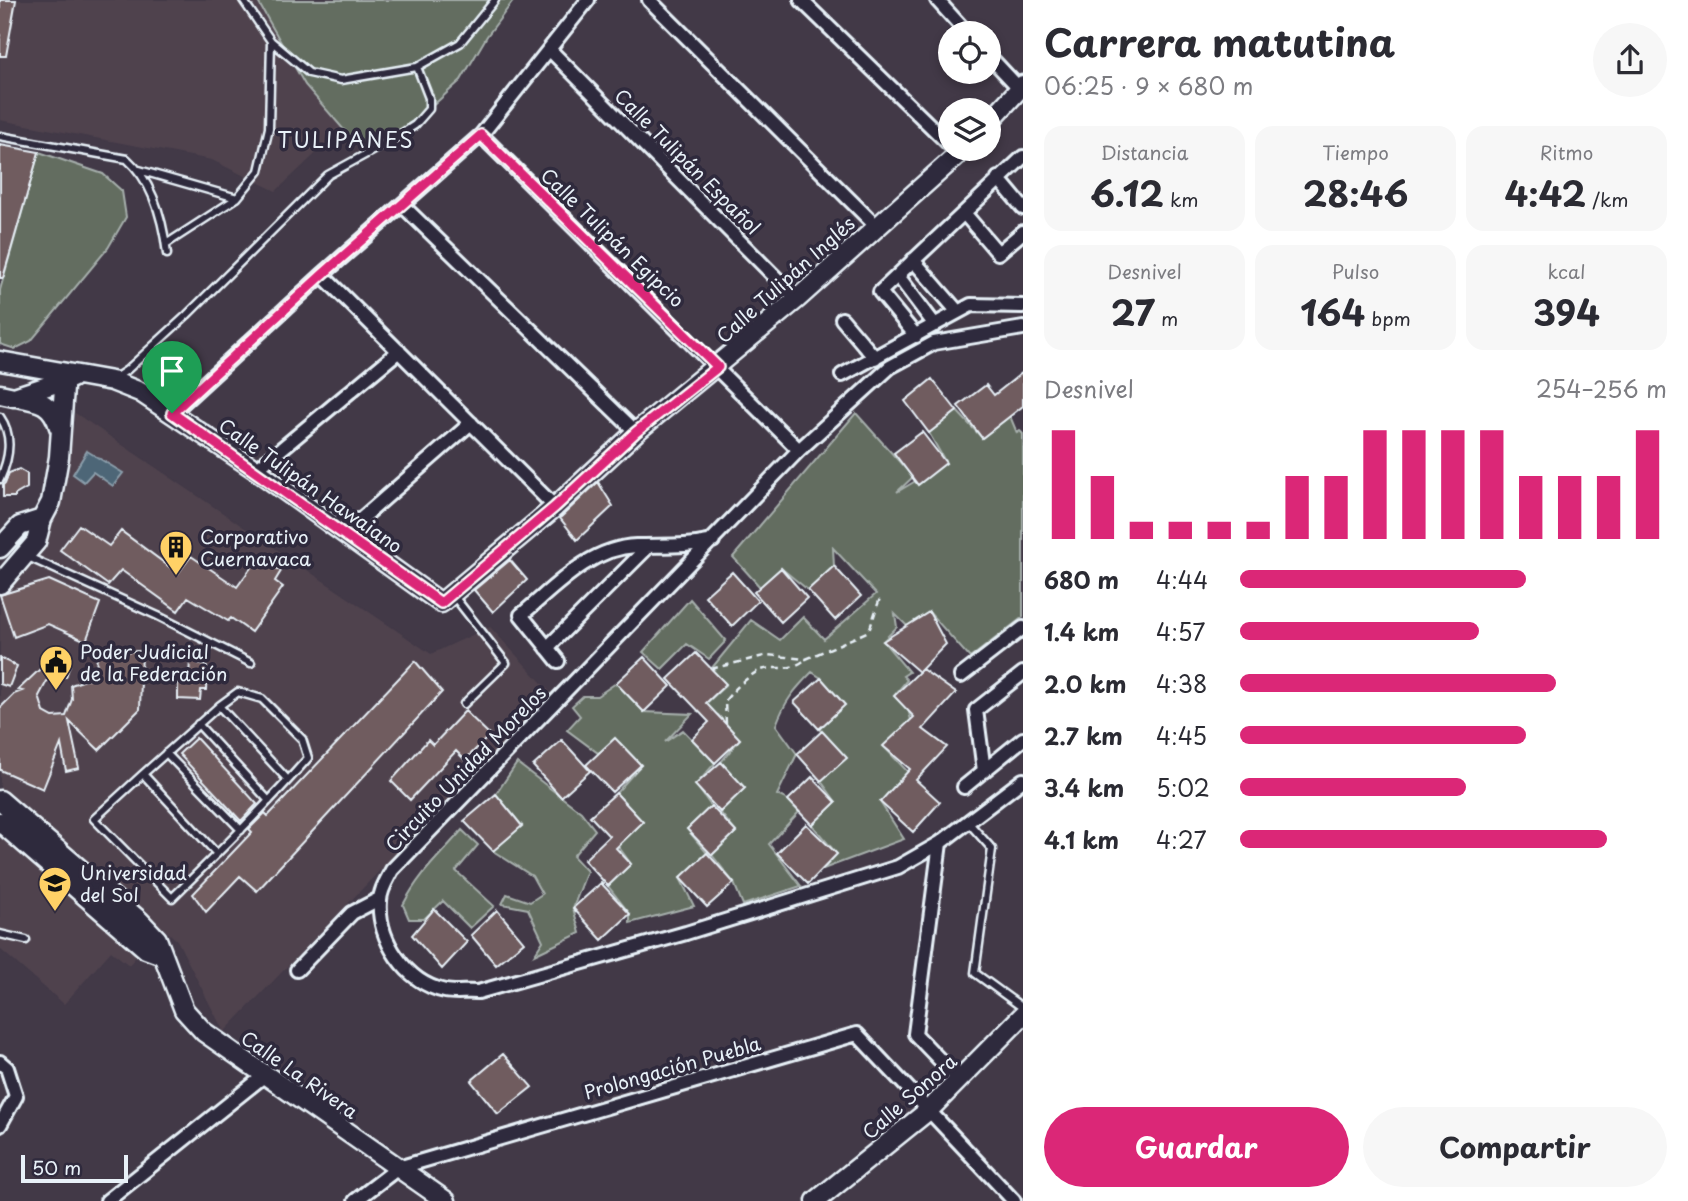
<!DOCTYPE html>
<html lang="es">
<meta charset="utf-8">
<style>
:root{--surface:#fff;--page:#f7f7f7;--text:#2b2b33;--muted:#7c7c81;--accent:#db2777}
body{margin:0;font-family:"Playpen Sans",sans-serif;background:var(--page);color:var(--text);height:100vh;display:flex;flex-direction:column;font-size:26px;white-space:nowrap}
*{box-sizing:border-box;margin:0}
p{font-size:23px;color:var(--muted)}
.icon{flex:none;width:38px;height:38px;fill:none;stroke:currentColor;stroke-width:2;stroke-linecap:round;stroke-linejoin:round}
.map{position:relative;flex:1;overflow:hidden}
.drawer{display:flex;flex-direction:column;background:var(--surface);width:665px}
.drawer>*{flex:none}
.fabs{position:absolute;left:938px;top:21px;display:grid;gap:14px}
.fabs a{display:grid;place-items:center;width:63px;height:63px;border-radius:50%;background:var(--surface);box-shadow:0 4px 10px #0003;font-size:35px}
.scale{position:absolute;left:21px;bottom:18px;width:107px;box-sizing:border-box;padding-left:7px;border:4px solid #e8f1f8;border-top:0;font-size:19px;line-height:24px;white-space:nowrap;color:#e8f1f8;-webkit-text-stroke:5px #2f2a3d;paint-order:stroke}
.pin{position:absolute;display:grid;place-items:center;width:60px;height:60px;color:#fff;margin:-72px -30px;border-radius:50% 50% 50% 0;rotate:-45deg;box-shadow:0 0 7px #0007}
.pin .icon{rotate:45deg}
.round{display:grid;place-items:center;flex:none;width:74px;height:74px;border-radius:37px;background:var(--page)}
.overview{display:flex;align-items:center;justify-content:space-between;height:119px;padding:0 21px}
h1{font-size:38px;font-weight:700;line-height:52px}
.metrics{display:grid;grid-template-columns:repeat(3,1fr);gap:10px;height:119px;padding:7px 21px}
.metrics div{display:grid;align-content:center;border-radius:18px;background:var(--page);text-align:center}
.metrics b{font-size:35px;font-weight:700}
.metrics small{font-size:19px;font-weight:400}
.metrics p{font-size:19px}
.chart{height:196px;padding:14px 21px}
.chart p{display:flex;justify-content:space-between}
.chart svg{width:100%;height:126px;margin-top:7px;stroke:var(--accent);stroke-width:6}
.primary-button{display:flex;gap:14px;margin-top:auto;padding:14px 21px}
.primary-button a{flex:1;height:80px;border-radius:42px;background:var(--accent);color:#fff;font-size:28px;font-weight:700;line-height:80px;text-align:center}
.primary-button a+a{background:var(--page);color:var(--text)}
ul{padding:0 21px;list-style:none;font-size:23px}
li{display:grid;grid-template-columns:112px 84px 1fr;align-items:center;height:52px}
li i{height:18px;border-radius:9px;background:var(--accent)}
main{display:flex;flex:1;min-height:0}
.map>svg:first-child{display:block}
.built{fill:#50434e}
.green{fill:#646d61;stroke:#a6afac;stroke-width:2}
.water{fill:#4d6677;stroke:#8b9eab;stroke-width:2}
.building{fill:#705b5e;stroke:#e8f1f8;stroke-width:2}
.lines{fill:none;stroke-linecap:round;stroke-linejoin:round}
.lane-casing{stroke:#e8f1f8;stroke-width:11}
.street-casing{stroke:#e8f1f8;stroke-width:18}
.secondary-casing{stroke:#e8f1f8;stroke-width:23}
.path{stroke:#e8f1f8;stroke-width:2.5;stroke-dasharray:7 5;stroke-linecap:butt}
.lane{stroke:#2f2a3d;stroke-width:6}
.street{stroke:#2f2a3d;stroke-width:12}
.secondary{stroke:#2f2a3d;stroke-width:18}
.route-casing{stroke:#fff;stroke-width:14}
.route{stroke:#db2777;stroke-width:9}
.labels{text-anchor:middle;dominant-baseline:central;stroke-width:7;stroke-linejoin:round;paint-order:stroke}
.street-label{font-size:19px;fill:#e8f1f8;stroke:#2f2a3d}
.poi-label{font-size:19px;fill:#e8f1f8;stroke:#2f2a3d;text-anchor:start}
.neighbourhood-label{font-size:21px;letter-spacing:2px;fill:#e8f1f8;stroke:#2f2a3d}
</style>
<main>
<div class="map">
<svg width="1023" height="1201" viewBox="0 0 1023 1201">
<rect width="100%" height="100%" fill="#423947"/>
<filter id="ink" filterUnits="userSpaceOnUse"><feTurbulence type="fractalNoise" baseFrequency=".0143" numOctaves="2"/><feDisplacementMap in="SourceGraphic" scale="14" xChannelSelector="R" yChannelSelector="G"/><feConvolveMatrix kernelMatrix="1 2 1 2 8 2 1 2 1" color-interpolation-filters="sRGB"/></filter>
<g filter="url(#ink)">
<path class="built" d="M0,0H307L348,123L276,191L212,160L0,120Z
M75,413L431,654L490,627L551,693L224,1032L177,940L0,791V594L26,565L46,535L64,497Z
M0,832L149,941L129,965L111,951L64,1004L0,949Z"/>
<path class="green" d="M257,0H514L487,36L461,80L416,121L364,153L305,85Z
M39,152L103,174L122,191L126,217L108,248L31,341L15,349L0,344V290Z
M957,411L982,438L1010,416L1017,433L1020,431L1023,434V617L970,658L929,612L908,627L895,614L897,627L883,641L909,672L903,676L907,680L894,696L908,709L911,720L884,747L908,772L880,802L904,839L823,869L837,854L812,825L836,802L821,781L846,758L819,729L845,705L821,678L812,672C794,690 785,701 776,725L797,754L777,795L788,800L799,812L769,844L801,886L743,905L734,883L712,855L736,832L720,812L745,788L721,762L740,739L718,715L698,711L726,685L711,669L751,620L780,640L803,617L824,639L876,594L833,548L834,566L808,590L781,568L760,587L733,557L856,413L913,477L897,492L946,463L929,433Z
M690,599L726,641L709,659L687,644L662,669L643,652Z
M616,683L644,712L692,714L665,742L683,730L715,763L696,785L711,806L687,829L707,853L680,878L694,906L630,923V914L608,886L631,864L618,846L643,822L616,793L641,765L620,743L598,753L567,730L580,716L572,706L583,696H597Z
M517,763L581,812L595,830L573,856L587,871L573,908L580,933L534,955L543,941L528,909L502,904L507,894L530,902L542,894L532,876L493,851L522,826L496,794Z
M462,830L478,845L456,871L494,906L470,928L443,901L424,919H409L403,905C420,872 439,857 462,830Z"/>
<path class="water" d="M87,451L123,473L113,486L93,472L84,482L73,474Z"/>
<path class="building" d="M0,0H16L6,56H0Z
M0,145L39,152L3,278H0Z
M1023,372V406L982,438L958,406L986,385L994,395Z
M932,379L957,411L929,433L905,401Z
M922,432L946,463L918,485L894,453Z
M19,469L27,474V488L15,495V497H3V485L5,483L9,473Z
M598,482L613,506L577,540L560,518Z
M79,525L109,546L121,531L178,573L191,556L237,587L258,558L281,571L275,581L283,587L251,632L231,618L228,621L188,597L178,611L121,570L108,585L60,550Z
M510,560L527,580L493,612L474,590Z
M834,566L861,596L835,620L808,590Z
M781,568L807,598L781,622L754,592Z
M732,572L758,601L732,626L705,596Z
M49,580L100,603L86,641L48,624L14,637L0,595Z
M929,612L946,644L919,672L883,641Z
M142,651L140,709L99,750L69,721L79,768L66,771L61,744L43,789L0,770V708L14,694L22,691L18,690L40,669L53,664H70L66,677H56L47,681L39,696L44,712L53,717L66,716L72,699L71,685L96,676L97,652Z
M696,653L726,684L706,703L740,739L715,763L692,739L709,722L668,679Z
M644,657L671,686L644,712L616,683Z
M0,658L17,666L9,687L0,684Z
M190,659L207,667L206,690H201L200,700L178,699V678H189Z
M415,661L442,692L257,891L240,876L206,912L193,894L252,832L249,829L265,813L268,816Z
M922,669L956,693L923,729L947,747L916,780L940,802L913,832L880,802L910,769L883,746L914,717L894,696Z
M821,678L845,705L819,729L794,702Z
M465,711L490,735L465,760L456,751L410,800L391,781L428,740L433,745Z
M822,731L847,758L821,781L797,754Z
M196,738L257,804L241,821L179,754Z
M615,738L641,765L612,792L586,765Z
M562,740L590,771L561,797L533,766Z
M721,762L745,788L720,812L695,785Z
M812,777L836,802L812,825L788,800Z
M616,793L643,822L616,848L631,864L608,886L584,860L609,836L590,816Z
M496,794L522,826L493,851L464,821Z
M711,806L736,832L712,855L687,829Z
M806,824L837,854L808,884L777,853Z
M707,853L734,883L707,907L680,878Z
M601,883L630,914L602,940L573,908Z
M434,909L467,942L442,969L412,935Z
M497,910L524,942L496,965L471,935Z
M503,1054L532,1087L498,1114L471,1081Z"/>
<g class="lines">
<defs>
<path id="lane" d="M243,0L271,41L309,73L341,80L417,67L460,43L495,0
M0,136L127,159C153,182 163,220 167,254
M139,170L237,198L259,171L269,128L271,41
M166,244L237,198
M115,378L127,370L187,315L328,175L390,141L415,125L429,109V98L417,67
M0,417C14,437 9,459 0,479
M26,556L158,616L251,663
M453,595L506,663L464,704
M219,706L288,780
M198,724L269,801
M166,753L241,830
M143,774L219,706L238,692L262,699L302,739L308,758C265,807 218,853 172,898L94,819L143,774L217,854
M968,822L992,849L975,973L1023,1008
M0,934L26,940"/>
<path id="street" d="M649,0L876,226
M801,0L950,145
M937,0L967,33
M550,50L797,299
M989,56L1020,89
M481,135L799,450
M998,178L1023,208
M403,206L636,432
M964,213L998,253L1023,232
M913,260L958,312
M322,275L555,507
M898,276L935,325
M842,319L875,358
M1023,328L934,343L890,367L799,450L392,870C387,880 380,890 380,901C377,939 406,983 445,991C455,993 467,991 478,992L686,933L898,867L940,843L1023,780
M916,336L880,292L1023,157
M842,375L971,305L1023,306
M172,413L322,275L481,135L588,0
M256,470L399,351
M344,534L471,423
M547,648L648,547
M558,661L521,615C555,587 589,548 636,546C663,545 686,547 713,541
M961,676L1023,628
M984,771L976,710L1023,673
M964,787L1023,739
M940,843L915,1034L960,1081
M297,970L352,913L379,899
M0,1062L7,1068L16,1096L0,1125
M107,1201L265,1075
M355,1201L398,1168L857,1034L1014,1201"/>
<path id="secondary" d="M989,122L1023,85
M0,361L112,381L140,392L256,470L441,603L555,507L636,432L797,299L964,149
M0,394L14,397L72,378
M17,397C40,401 52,403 59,427
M0,548L20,526L42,519
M0,584L36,542L42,519L51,502L59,457L65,374
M0,800L139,920L157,939L184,1010L204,1032L446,1201
M0,822L146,949L162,955
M816,1201L929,1110L1023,1015"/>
</defs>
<use href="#lane" class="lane-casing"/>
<use href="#street" class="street-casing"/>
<use href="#secondary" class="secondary-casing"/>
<path class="path" d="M711,669L768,655L806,659L869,631L880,598
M726,724L725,701C731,692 749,675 759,671C777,663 786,675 806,659"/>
<use href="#lane" class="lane"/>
<use href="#street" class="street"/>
<use href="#secondary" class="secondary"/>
</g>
</g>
<g class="lines" filter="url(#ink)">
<defs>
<path id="route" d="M481,135L718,367L636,432L555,507L441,603L172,413L322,275Z"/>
</defs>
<use href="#route" class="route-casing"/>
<use href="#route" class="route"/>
</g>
<defs>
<symbol id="building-pin" viewBox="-11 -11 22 30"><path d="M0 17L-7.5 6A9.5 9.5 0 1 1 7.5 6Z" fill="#ffd166" stroke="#2f2a3d"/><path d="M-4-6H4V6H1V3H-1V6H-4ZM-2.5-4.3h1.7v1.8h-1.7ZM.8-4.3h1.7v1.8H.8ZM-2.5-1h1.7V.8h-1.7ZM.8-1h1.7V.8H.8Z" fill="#111"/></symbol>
<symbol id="civic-pin" viewBox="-11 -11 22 30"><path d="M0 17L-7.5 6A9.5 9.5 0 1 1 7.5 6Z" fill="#ffd166" stroke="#2f2a3d"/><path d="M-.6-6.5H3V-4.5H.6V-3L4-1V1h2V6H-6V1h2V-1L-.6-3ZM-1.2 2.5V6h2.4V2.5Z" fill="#111"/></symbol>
<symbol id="university-pin" viewBox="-11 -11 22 30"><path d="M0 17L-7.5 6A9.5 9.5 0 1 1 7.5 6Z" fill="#ffd166" stroke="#2f2a3d"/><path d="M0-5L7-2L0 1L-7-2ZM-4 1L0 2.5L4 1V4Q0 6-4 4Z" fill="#111"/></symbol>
</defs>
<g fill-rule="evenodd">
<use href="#building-pin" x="157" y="528" width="38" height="52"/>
<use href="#civic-pin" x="37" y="643" width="38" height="52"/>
<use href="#university-pin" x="36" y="864" width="38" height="52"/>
</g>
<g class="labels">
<g class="street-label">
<text transform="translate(688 161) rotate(45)">Calle Tulipán Español</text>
<text transform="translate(613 237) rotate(44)">Calle Tulipán Egipcio</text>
<text transform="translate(785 279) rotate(-42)">Calle Tulipán Inglés</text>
<text transform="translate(311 485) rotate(35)">Calle Tulipán Hawaiano</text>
<text transform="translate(465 768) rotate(-46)">Circuito Unidad Morelos</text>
<text transform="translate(672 1067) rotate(-16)">Prolongación Puebla</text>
<text transform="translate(300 1074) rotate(35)">Calle La Rivera</text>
<text transform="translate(909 1096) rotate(-41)">Calle Sonora</text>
</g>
<g class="poi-label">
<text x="200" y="536">Corporativo<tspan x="200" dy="22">Cuernavaca</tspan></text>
<text x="80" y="651">Poder Judicial<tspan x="80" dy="22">de la Federación</tspan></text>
<text x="80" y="872">Universidad<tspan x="80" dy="22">del Sol</tspan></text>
</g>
<g class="neighbourhood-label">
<text x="346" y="139">TULIPANES</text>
</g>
</g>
</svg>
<div class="fabs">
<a><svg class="icon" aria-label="locate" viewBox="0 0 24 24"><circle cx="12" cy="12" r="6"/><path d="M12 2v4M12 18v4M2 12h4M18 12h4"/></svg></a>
<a><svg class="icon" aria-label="layers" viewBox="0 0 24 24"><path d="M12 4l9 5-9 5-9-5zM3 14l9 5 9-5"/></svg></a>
</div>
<div class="scale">50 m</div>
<div class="pin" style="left:172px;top:413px;background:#1e9e55"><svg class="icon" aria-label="arrive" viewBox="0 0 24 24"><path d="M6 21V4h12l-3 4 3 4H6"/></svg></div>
</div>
<section class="drawer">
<div class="overview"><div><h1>Carrera matutina</h1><p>06:25 · 9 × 680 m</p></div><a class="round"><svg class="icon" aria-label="share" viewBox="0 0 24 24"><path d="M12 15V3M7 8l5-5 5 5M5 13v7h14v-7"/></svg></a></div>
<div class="metrics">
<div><p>Distancia</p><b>6.12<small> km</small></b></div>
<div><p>Tiempo</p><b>28:46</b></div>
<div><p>Ritmo</p><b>4:42<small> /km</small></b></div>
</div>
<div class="metrics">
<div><p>Desnivel</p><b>27<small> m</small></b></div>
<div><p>Pulso</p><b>164<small> bpm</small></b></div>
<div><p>kcal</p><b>394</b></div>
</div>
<div class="chart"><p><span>Desnivel</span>254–256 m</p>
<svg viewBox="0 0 160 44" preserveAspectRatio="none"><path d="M5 44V6M15 44V22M25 44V38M35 44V38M45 44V38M55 44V38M65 44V22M75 44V22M85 44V6M95 44V6M105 44V6M115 44V6M125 44V22M135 44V22M145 44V22M155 44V6"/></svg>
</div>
<ul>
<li><b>680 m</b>4:44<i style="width:67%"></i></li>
<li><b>1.4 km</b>4:57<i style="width:56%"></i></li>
<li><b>2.0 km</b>4:38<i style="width:74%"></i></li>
<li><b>2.7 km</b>4:45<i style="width:67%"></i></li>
<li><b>3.4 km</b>5:02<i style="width:53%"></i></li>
<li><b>4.1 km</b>4:27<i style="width:86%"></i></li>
</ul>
<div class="primary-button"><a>Guardar</a><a>Compartir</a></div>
</section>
</main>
